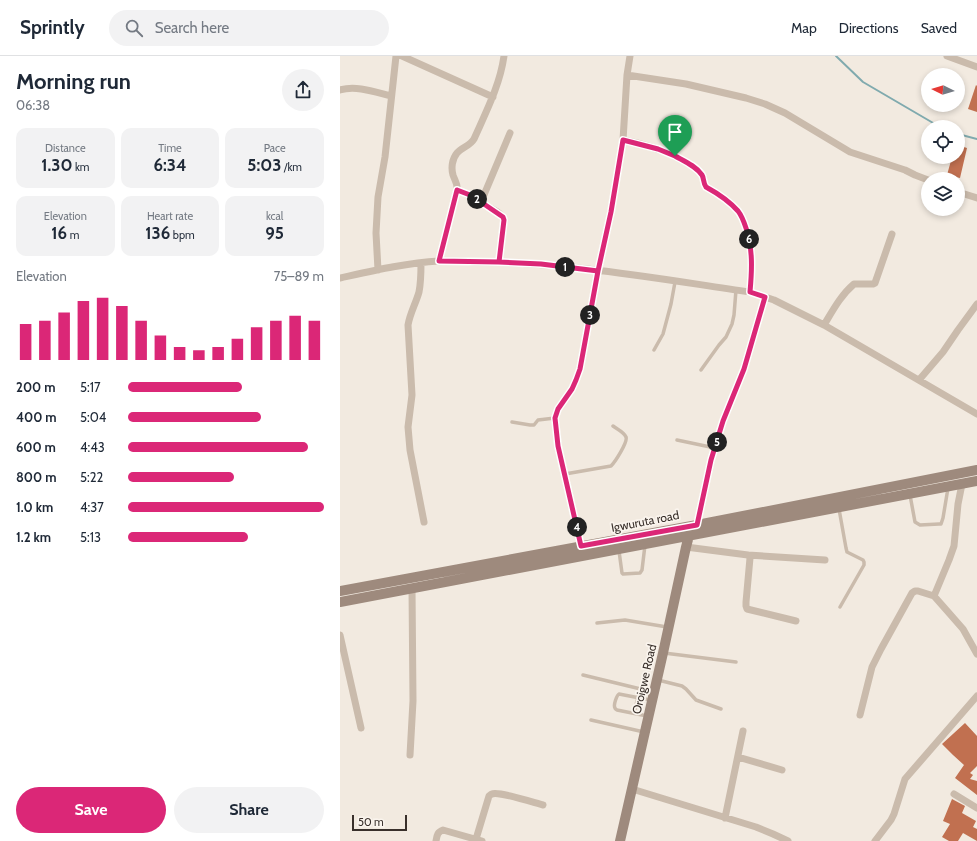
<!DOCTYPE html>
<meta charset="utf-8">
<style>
:root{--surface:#fff;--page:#f2f2f3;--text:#1f2937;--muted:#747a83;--line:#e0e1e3;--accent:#db2777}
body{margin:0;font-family:Cabin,sans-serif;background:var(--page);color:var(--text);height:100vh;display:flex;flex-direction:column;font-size:15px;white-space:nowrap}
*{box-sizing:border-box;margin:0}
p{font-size:13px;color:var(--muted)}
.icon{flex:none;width:22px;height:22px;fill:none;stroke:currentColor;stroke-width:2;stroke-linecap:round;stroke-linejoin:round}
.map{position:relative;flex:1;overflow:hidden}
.sheet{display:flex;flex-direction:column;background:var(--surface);width:340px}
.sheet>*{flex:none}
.needle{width:26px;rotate:275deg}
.controls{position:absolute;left:581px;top:12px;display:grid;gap:8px}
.controls a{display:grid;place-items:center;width:44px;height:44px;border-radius:50%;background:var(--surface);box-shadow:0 2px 6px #0003;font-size:20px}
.scale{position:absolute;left:12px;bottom:10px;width:55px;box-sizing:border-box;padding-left:4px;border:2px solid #39302b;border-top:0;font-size:11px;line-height:14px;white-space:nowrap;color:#39302b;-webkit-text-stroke:3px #faf4ed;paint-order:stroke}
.pin{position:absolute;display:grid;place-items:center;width:34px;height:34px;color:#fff;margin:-41px -17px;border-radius:50% 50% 50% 0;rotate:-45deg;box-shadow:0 0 4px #0007}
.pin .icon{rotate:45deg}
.km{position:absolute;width:20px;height:20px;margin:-10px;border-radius:50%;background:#222;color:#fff;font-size:11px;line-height:20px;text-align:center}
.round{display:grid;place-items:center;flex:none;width:42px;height:42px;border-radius:21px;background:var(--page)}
.head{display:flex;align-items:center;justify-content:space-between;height:68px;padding:0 16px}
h1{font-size:22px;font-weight:800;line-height:30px}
.stats{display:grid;grid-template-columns:repeat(3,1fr);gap:6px;height:68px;padding:4px 16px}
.stats div{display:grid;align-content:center;border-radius:10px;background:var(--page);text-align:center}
.stats b{font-size:17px;font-weight:800}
.stats small{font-size:11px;font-weight:400}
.stats p{font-size:11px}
.chart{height:112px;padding:8px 16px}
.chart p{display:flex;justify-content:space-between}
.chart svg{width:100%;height:72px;margin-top:4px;stroke:var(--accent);stroke-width:6}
.cta{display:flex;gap:8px;margin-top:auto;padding:8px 16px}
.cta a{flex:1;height:46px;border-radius:24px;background:var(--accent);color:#fff;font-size:16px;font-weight:800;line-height:46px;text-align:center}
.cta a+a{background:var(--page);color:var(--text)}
ul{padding:0 16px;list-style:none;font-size:13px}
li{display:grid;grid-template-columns:64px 48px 1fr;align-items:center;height:30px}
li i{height:10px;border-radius:5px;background:var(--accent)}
header{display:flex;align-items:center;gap:24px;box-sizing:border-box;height:56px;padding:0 20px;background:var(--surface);border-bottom:1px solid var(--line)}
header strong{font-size:19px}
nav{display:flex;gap:22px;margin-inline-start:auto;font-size:14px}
.search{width:280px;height:36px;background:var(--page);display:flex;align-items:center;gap:10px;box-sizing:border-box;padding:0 14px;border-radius:22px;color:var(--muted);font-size:15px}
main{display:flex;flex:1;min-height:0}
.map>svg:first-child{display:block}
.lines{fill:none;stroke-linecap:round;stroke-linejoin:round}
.stream{stroke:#80aaae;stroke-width:2}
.building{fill:#c17050}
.lane{stroke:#cabbac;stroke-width:3.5}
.street{stroke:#cabbac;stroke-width:7}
.secondary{stroke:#9e8a7d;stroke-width:10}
.route-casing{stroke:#fff;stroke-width:8}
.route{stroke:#db2777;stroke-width:5}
.labels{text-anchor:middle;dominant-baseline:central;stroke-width:3.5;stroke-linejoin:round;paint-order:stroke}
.street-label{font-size:12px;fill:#39302b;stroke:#faf4ed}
</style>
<header>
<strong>Sprintly</strong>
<div class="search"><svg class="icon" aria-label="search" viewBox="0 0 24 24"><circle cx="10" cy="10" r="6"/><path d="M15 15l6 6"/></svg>Search here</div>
<nav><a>Map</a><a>Directions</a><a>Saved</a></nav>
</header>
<main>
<section class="sheet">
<div class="head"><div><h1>Morning run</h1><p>06:38</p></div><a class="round"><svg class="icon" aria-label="share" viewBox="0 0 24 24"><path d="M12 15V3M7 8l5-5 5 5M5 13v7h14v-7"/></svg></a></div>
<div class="stats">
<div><p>Distance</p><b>1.30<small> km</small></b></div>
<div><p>Time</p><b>6:34</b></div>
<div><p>Pace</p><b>5:03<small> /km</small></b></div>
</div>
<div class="stats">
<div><p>Elevation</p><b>16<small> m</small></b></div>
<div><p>Heart rate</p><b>136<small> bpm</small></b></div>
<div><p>kcal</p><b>95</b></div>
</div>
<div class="chart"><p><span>Elevation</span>75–89 m</p>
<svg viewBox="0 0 160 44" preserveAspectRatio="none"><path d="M5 44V22M15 44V20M25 44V15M35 44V8M45 44V6M55 44V11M65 44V20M75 44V29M85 44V36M95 44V38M105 44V36M115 44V31M125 44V24M135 44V20M145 44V17M155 44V20"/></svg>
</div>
<ul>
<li><b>200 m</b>5:17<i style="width:58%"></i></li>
<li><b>400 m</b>5:04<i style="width:68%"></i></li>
<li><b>600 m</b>4:43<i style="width:92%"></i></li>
<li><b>800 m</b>5:22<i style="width:54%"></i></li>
<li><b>1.0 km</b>4:37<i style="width:100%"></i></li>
<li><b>1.2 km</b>5:13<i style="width:61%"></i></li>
</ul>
<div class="cta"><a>Save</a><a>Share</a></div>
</section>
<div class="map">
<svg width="637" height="785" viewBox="0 0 637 785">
<rect width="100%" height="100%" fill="#f2eae0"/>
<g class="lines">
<path class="stream" d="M496,0L523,26L600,71
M618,78L637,83"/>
</g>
<path class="building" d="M636,29L637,30V56L628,53Z
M618,89L627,92L620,122L607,119L612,101H618Z
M625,667L637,680V710L630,717L633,719L630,723L637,725V739L615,722L624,709L613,699L602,688Z
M612,743L625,750L622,757L636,765L633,771L637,773V785L623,777L618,785H609L602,781L610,768L603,765Z"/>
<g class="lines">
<path class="lane" d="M314,294L323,278L331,248L335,226
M361,314L379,289L386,281L392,268L394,259L396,234
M172,366L190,369H194L198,364L215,362
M337,384L375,392
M225,418L271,410C275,406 288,386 286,381C284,376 277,373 273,370
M570,439L575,466L580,469L599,468H601L603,462L608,432
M499,453L506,492L507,496L523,504L524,506V509L500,551
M279,495L282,517L283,518L300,517L302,514L305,489
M257,567L285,564L327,571
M324,597L396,606
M243,619L313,636
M318,624L342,630L346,633L356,644L381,653
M294,657L298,641
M307,660L277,654C276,653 275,653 275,652C273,649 277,639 279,638L310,644
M251,664L304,676"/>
<path class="street" d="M62,0L153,41
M607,0L637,11
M287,19L346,28L406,42L425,48L445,57L510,96L565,114L575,119L588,124
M0,34C16,29 35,36 51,40
M283,84C305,88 322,93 342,104C349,108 358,112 362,119C364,123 363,127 366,131C377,137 389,145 398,155C402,160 404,166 406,172C413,193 412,214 410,236
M117,134C128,138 137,143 147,150C153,154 162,157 164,164L159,206
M618,136L637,142
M141,146L170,77
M99,205L117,134C118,128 115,125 113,119C111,112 112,103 117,97C122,91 130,90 134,83C146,56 160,29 164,0
M81,207C81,217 81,226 79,236C76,247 70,257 68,269L72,339L68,371L70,394L84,466
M38,214L36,177L38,141L45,101L56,0
M0,222C32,215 66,207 99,205C111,205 123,205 135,206C228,206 319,223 410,236L434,244L484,269L637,358
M484,269C493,254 501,239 514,228H533L535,227L552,178
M579,324L603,296L618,274L637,248
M357,469L371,404L383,365L404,313L425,241
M241,490L218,390L215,362L218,353L232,333L236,324L240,313L258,215L271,156L283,84L287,19L290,0
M346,491L408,499L410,502L406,546V550L407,553L456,565
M408,499L485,504
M594,540L609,504L614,490L618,448L622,428
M0,579L21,672
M520,659L532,611L541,593L572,537L575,535H578L594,540L609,557L623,573L637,598
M70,699L73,645L72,532
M398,701L442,714
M292,733L416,771L433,778L448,785
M614,738L637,752
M385,762L403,675
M136,783L149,740C150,739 151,738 152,738C158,735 195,747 203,749
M96,785C97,780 97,776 103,774L142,785
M535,785L551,764L554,758L565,723L637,640"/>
<path class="secondary" d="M0,535L357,469L637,414
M0,546L637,425
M280,785L323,597L346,491L349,480L352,476"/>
</g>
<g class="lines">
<defs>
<path id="route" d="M335,100L318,93L283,84L271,156L258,215L201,208L159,206L99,205L117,134L130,139L141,146L163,161L164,164L159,206L201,208L258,215L240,313L236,324L232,333L218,353L215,362L218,390L241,490L357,469L371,404L383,365L404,313L425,241L410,236C412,214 413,193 406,172C404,166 402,160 398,155C389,145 377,137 366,131C363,127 364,122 362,119C356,110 344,105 335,100"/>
</defs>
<use href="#route" class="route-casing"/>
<use href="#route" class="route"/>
</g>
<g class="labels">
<g class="street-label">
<text transform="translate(305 465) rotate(-11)">Igwuruta road</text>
<text transform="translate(304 623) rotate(-77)">Oroigwe Road</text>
</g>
</g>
</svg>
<div class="controls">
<a><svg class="needle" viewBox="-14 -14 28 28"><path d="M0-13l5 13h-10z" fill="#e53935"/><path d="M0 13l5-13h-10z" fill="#747a83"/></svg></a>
<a><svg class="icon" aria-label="locate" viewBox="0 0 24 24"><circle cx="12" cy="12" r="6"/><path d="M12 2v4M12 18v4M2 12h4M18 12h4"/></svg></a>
<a><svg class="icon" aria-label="layers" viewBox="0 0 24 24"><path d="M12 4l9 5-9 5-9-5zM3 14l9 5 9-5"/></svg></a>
</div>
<div class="scale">50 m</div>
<div class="pin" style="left:335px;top:100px;background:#1e9e55"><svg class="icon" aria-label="arrive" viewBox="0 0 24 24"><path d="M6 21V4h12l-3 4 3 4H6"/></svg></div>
<b class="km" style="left:225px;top:211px">1</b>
<b class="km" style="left:137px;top:143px">2</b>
<b class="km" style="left:250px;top:259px">3</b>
<b class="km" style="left:237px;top:471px">4</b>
<b class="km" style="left:377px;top:386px">5</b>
<b class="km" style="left:409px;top:183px">6</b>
</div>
</main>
